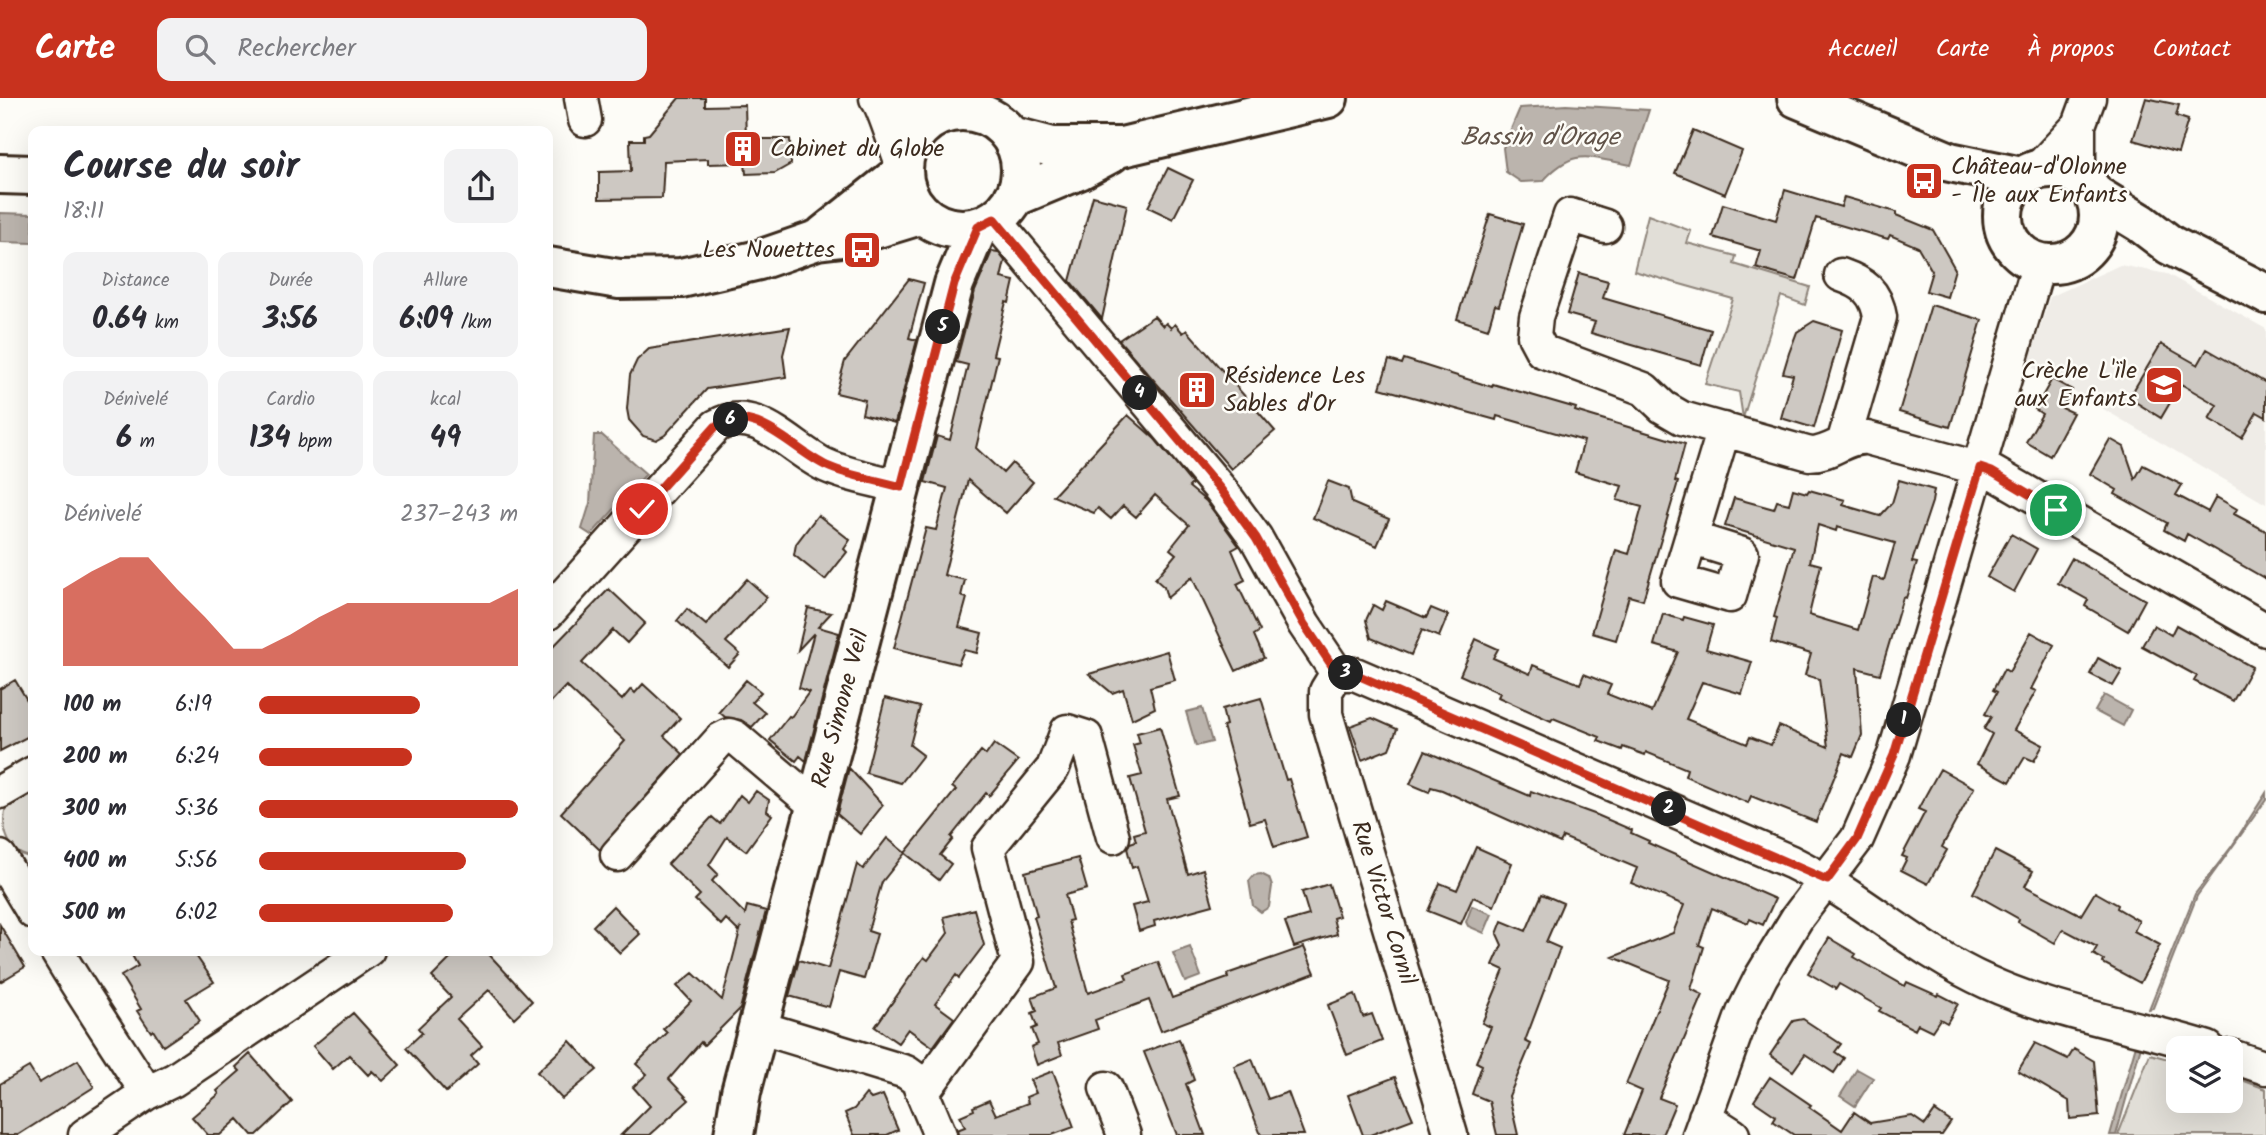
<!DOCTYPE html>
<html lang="fr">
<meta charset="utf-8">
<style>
:root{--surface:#fff;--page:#f2f2f3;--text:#2b2b33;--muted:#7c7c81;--accent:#c8321e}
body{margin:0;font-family:Kalam,sans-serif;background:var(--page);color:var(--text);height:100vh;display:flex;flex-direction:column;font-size:26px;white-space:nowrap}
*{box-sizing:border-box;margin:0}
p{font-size:23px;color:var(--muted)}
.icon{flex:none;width:38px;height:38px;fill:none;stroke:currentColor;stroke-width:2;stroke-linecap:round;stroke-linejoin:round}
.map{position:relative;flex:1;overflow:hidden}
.details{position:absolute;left:28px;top:28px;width:525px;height:830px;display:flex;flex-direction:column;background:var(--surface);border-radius:14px;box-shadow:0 7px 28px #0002}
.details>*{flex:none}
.tools{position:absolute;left:2166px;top:938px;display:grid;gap:14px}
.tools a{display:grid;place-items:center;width:77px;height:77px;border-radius:14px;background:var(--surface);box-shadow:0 7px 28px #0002;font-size:35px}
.pin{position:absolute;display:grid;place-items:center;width:60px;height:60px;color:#fff;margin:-30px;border:4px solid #fff;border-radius:50%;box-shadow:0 2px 7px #0007}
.km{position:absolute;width:35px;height:35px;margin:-18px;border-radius:50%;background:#222;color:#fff;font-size:19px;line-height:35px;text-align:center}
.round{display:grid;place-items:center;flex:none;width:74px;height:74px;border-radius:14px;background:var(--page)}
.overview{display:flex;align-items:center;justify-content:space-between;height:119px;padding:0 35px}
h1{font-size:38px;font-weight:700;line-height:52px}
.figures{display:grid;grid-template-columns:repeat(3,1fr);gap:10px;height:119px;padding:7px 35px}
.figures div{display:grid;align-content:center;border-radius:14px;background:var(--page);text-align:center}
.figures b{font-size:30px;font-weight:700}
.figures small{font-size:19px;font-weight:400}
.figures p{font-size:19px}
.chart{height:196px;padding:14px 35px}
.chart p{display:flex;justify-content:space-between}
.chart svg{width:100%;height:126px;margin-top:7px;fill:var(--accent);opacity:.7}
ul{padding:0 35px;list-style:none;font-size:23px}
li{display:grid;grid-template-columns:112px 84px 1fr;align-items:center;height:52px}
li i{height:18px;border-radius:9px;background:var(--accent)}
header{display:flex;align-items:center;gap:42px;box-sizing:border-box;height:98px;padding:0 35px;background:var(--accent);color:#fff}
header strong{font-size:33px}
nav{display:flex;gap:38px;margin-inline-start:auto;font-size:24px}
.search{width:490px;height:63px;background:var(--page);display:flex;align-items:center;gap:18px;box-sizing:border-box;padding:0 24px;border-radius:14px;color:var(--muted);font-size:26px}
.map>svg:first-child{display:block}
.built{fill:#efece7}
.green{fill:#e1ded7;stroke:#8e847a;stroke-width:2}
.water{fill:#bbb4ad;stroke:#887d74;stroke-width:2}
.building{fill:#cdc8c2;stroke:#3b2a1e;stroke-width:2;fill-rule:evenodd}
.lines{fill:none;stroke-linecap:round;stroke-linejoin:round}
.minor-casing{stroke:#3b2a1e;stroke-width:37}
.major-casing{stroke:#3b2a1e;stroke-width:44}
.minor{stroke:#fdfcf7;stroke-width:32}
.major{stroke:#fdfcf7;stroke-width:38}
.route-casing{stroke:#fff;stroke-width:14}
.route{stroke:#c8321e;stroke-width:9}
.labels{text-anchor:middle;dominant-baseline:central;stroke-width:5;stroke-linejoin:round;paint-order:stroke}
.poi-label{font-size:24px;fill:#3b2a1e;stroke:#fdfcf7;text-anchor:start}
.street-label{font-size:24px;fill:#3b2a1e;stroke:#fdfcf7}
.water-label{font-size:26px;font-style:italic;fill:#615349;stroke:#fdfcf7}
</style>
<header>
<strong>Carte</strong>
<div class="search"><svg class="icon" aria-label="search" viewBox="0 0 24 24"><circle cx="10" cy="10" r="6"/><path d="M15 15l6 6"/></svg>Rechercher</div>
<nav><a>Accueil</a><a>Carte</a><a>À propos</a><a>Contact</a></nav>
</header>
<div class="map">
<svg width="2266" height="1037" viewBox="0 0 2266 1037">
<rect width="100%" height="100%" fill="#fdfcf7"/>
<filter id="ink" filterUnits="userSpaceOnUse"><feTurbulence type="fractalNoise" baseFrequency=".0143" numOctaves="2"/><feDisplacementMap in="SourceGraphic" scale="14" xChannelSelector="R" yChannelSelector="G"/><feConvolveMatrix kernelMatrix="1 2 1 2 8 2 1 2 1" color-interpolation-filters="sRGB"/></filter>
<g filter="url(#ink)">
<path class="built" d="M2120,167L2167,176L2266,231V406L2028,267L2050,199Z"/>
<path class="green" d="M1648,117L1691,133L1687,145L1736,158L1734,166L1810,189L1805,207L1781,198L1743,320L1739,294L1705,286L1733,201L1634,173Z
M33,689V759C9,758 0,731 6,708C12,701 25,695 33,689Z
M2150,956L2179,964V1003H2231V978L2266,991V1037H2118Z"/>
<path class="water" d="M1566,7L1649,12L1631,67C1589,60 1575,48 1543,83L1521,84L1506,74L1503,50L1520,10Z
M0,115L33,116V145L0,144Z
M594,337H602L646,376L591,437L582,431L590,405Z
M2104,597L2131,612L2123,628L2095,613Z
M1202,610L1212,644L1196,648L1186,614Z
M2266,695V702L2197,798L2153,910L2149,911L2195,796L2232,748Z
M1261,776L1269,780L1272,788L1269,809L1261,814L1253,808L1249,783L1254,777Z
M1472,808L1492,816L1484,835L1468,828L1466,824Z
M1190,849L1201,878L1185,884L1173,855Z
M2138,940L2143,941L2116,1037H2110Z
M1857,971L1873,980L1855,1008L1840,998Z"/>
<path class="building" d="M679,0H705V8L745,7L746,41H790L791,66L775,75L746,76L745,65L708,66V61L664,63L662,100L599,101V74L631,73L630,42H644V37L649,36Z
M2146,0L2179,7L2176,18L2188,22L2178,55L2133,42Z
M1693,32L1742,53L1725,96L1675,75Z
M1168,70L1193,82L1173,121L1148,109Z
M1785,92L1841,109L1844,99L1896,114V117L1933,132L1955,171L1947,199L1926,193L1932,173L1918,149L1890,137L1888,141L1816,120L1797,182L1756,170L1761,153L1713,139L1723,106L1776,122Z
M1093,98L1127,107L1102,221L1070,183Z
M1490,116L1523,126L1499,208L1495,207L1488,231L1457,221Z
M992,153L998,154L1005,163L1001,180L1014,183L1009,205L1006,204L993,257L998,258L976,350L1003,375L1012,365L1033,384L1006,415L968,382L944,477L965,482L961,498L967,500L959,529L982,535L977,555L964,552L958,566L894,550L926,430L936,432L947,390L925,384L937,338L950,342L968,267L956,264L975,193Z
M1579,175L1608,183L1603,200L1711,232L1701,267L1591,235L1595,224L1567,216Z
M909,181L924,185L909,240L917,242L895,325L862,316L865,302L836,295L845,263Z
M1931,207L1982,222L1950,329L1899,314Z
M1154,218L1163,228L1166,225L1171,230L1175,226L1183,235L1187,232L1275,333L1231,371L1119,242Z
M1814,223L1842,232L1814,330L1781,320L1793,277L1783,275L1789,255L1797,234Z
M790,229L783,257L786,279L707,291L665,337L656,342L643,338L629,322L627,311L630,277L637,262L649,251Z
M2161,246L2198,267L2207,251L2266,285V319L2257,314L2242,340L2209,321L2217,307L2181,286L2161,320L2129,300Z
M1404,261L1492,289L1493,286L1576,310L1575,313L1685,346L1675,383L1678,384L1643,502L1629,498L1616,542L1592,535L1616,452L1629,456L1642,409L1617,402L1622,388L1575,374L1584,343L1497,318L1496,322L1380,290L1389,262L1402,266Z
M2052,281L2072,292L2062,310L2073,315L2050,358L2026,344L2042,316L2035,311Z
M1128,317L1155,341L1192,386L1189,389L1206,403L1239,448L1232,452L1245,482L1237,486L1260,533L1254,537L1264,560L1236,573L1192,479L1167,500L1164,489L1155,481L1176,456L1170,451L1189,427L1155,397L1136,419L1123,408L1111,421L1098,410L1094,415L1053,398Z
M2110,341L2124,349L2135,381L2143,367L2182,387L2176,397L2208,414L2216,399L2237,411L2234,416L2266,433V481L2187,436L2184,443L2164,432L2167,425L2115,396L2117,392L2090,376Z
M1899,382L1934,392L1932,404L1912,464L1917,465L1909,491L1906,500L1903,499L1880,576L1857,570L1862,637L1853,659L1844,655L1816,724L1751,698L1748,705L1685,678L1687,671L1646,654L1645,657L1623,649L1622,652L1598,643L1600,639L1553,620L1551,623L1498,599L1500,595L1460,577L1476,541L1498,551L1493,560L1530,576L1533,567L1580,586L1584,576L1611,587L1607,596L1652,614L1678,554L1654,547L1663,516L1683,522L1684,519L1713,527L1706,551L1752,564L1742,596L1702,584L1686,621L1747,646L1750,639L1771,647L1779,628L1828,649L1819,581L1805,577L1811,556L1771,544L1777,520L1774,519L1794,449L1725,428L1734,400L1774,411L1777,403L1789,406L1793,391L1807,395L1809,392L1845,402L1843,407L1880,418L1892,405ZM1818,427L1836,433L1837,429L1895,445L1884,482L1873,479L1858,532L1809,517L1821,467L1810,464Z
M1328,383L1349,391L1352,405L1389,421L1377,448L1313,420Z
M818,417L850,442L844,451L847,454L825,482L794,457L796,446Z
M2011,436L2037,451L2014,494L1987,479Z
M2072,460L2145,502L2128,533L2085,508L2088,502L2058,485Z
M747,481L767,499L726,544L740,556L728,569L677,523L687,511L706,527Z
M609,491L645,525L627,545L613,532L582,565L622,602L631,591L635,595L643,586L680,620L664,638L683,656L600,752L561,715L625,643L566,588L548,607V554Z
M1386,503L1426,520L1431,510L1448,517L1439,539L1422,532L1411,557L1371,540L1366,522L1373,507L1382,512Z
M808,510L831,515L818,529L839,535L806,663L800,658L796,663L770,642L789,618L791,619L809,594L799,590L814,535L798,552Z
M2154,527L2171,537L2176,527L2252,569L2233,603L2194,583L2197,578L2142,548Z
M2031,534L2054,547L2031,591L2036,593L2014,632L2043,647L2034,663L2025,659L2010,684L1977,666L1992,636L1984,631L1991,619L1985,616L1997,594L1993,592L2004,571L2009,574Z
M1167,553L1175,582L1150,589L1155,610L1132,621L1123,591L1112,595L1089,576Z
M2098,560L2122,573L2113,588L2090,576Z
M15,582L33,612V636L0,653V591Z
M746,582L761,594L752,604L765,615L752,629L741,622L725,619L719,614Z
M885,600L920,609L910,647L923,657L901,685L866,675Z
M1261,600L1286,682L1289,681L1307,739L1274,749L1265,721L1250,725L1223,628L1226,627L1222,611Z
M1372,620L1397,631L1389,651L1362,662L1350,628Z
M1160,629L1180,698L1167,701L1188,776L1203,771L1213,807L1154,823L1155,828L1139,833L1132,808L1148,804L1137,768L1132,770L1127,750L1130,745L1136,743L1134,736L1145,733L1130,680L1142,677L1133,647L1140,645L1137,635Z
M994,646L1018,663L989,698L986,695L951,739L953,741L940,757L951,766L939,782L905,755L956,692L952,689L981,653L986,657Z
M1425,653L1530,698L1531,693L1597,717L1632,732L1631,735L1649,743L1648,745L1775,801L1763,827L1750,821L1748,825L1712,810L1699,847L1704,849L1691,891L1703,897L1659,1000L1675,1006L1662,1037H1624L1642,993L1626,986L1669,882L1613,859L1673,835L1684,807L1631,785L1637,770L1563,739L1560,745L1442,692L1431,689L1429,694L1410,686Z
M849,670L883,707L860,736L837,716Z
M1940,671L1974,690L1942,749L1947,752L1928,786L1901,772L1907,760L1902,758L1925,714L1918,711Z
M756,693L769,702L767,713L772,717L746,753L727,739L709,767L718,776L712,783L745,816L747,808L766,813L740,911L704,947L701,944L669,981L689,1002L650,1037H621L650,1008L633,989L647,976L636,966L667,935L663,931L691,903L677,888L693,875L722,902L741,829L738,833L726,821L721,827L695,802L700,797L668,766L712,719L720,726L740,697L748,704Z
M887,740L905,755L882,784L868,833L877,836L864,881L839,874L829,909L789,898L799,862L828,871L857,766L863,771Z
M1476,749L1512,765L1494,808L1473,799L1461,826L1428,813L1440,785L1457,792Z
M1995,753L2033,773L2025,788L2081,817L2095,794L2118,807L2117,810L2139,823L2134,833L2160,847L2140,885L2103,865L2104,862L2093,856L2097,849L2063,831L2055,845L2018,824L2019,821L1973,795Z
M1078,760L1087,791L1065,797L1072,822L1068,823L1088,895L1127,881L1125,876L1158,864L1172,900L1228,880L1227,876L1304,849L1315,875L1161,933L1149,902L1095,922L1098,931L1058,945L1062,957L1037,967L1031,949L1038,946L1032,931L1037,929L1032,915L1037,913L1032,899L1056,890L1034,819L1037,818L1025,774Z
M1329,786L1339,818L1333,820L1337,836L1294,849L1285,824L1309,817L1302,794Z
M1542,796L1563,805L1546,844L1560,850L1525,943L1531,946L1509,998L1518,1037H1497L1489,1003L1472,996L1482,967L1476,964L1491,929L1482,925L1504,872L1493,867L1502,847L1497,836L1502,823L1526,833Z
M613,808L640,836L620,855L593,828Z
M974,811L984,847L959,880L956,877L935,906L954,920L933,949L908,931L898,945L875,929L924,859L928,862L948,835L944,819Z
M0,827L25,869L0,884Z
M1829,840L1856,856L1854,859L1905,888L1907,884L1938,898L1939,896L1958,906L1947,925L1940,921L1932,933L1918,926L1915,932L1879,913L1881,910L1839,886L1836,891L1808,875Z
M129,852H192L214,884L186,901L200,923L163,948L153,932L151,934L137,913L141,911L121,878L138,868Z
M459,852H485L532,903L514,920L489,892L457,921L482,948L471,958L478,966L446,994L406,950L422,935L418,930L451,899L432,879Z
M1355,896L1363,919L1372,916L1382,943L1347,957L1328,907Z
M353,915L400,967L383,983L372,973L368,977L349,957L333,971L313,948Z
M1803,921L1841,946L1835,954L1844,960L1834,975L1805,956L1793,973L1770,957L1793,923Z
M1179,941L1194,982L1186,986L1205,1037H1177L1144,954Z
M570,943L597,972L562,1001L537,974Z
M2035,945L2068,961L2074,951L2094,963L2099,1018L2070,1021L2069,1003L2018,973Z
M250,956L292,1004L257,1037H252L238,1021L220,1037H208L192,1019L219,996L217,993L240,973L236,969Z
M1252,961L1268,1001L1288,994L1304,1037H1261L1234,968Z
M78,962L94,989L18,1037H0V986L29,969L39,985Z
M1053,973L1074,1029L1052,1037H958L957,1032L965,1029L960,1018L974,1012L973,1009L989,1002L996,1017L1028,1005L1026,999L1036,995L1030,982Z
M1395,979L1413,1021L1370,1037H1363L1348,997Z
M1770,979L1811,1007L1809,1009L1842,1032L1854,1014L1870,1025L1912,1018L1925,1027L1935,1013L1951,1024L1942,1037H1794L1773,1023L1776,1018L1754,1003Z
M866,996L871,1001L883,997L898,1032L887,1037H854L845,1015L854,1011Z"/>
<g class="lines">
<defs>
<path id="minor" d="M581,0L585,22
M876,0C884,9 896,52 903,68
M882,7L937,18
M2038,71L2079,27
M2079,78V27L2089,0
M994,121L1221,392L1256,440L1304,526L1337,575
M1605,128L1570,117L1536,219L1534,238L1542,253L1644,291L1663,309L1682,320L1810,356C1832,356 1845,338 1867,340L1992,374L2266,532
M1841,177C1864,185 1876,194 1880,219L1844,342
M1691,440L1742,456L1730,498L1678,483L1724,331
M548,515L716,328C756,304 793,353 827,368C849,378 877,382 901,389
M1337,575L1355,576L1791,764C1860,798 1917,853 1987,884C2057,916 2135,927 2208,950
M1337,575L1326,593V616L1451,1037
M0,694L33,675
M617,757L721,641L729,637L735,639L815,707
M0,759L33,814
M56,852C85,901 117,947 147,995
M758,929L906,974L917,982L940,1037
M2231,958L2266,970
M1106,990L1124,1037
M923,994L1018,864L988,750L1053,670L1067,633L1086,639L1113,739
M1705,1019L1733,1037
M85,1037L147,995L174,982L368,852
M1699,1037L1743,915L1761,879L1797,820L1857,741L1894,657L2039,165"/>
<path id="major" d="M1797,0L1950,64L2022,79
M903 72a59 59 0 1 1 118 0a59 59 0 1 1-118 0Z
M1010,38L1052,49H1122L1328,0
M2003 118a48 48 0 1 1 96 0a48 48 0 1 1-96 0Z
M0,76L33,77
M2095,97L2141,125L2170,147L2266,196
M1014,99L1079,72L1111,55
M824,137L903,74
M548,169L619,181L681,180L759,162L817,142L851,138L923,116
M734,1037L741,994L954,186L978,129"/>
</defs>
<use href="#minor" class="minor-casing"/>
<use href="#major" class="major-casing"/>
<use href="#minor" class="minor"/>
<use href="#major" class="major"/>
</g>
</g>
<g class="lines" filter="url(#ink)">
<defs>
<path id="route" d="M642,411L716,328C756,304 793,353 827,368C849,378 877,382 901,389L954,186L978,129L994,121L1221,392L1256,440L1304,526L1337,575L1355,576L1827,782L1857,741L1894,657L1980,370L1992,374L2056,412"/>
</defs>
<use href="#route" class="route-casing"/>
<use href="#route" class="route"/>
</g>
<defs>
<symbol id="building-square" viewBox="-11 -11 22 22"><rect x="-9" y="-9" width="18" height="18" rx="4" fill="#c8321e" stroke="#fdfcf7"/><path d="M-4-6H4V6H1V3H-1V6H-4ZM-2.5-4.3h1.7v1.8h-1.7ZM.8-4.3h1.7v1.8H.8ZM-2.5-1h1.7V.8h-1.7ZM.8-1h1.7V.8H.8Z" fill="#fff"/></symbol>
<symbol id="bus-square" viewBox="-11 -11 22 22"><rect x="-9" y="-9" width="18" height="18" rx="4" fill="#c8321e" stroke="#fdfcf7"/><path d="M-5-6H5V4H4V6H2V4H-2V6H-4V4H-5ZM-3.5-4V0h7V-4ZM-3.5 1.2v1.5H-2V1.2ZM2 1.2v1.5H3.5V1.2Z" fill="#fff"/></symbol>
<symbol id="school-square" viewBox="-11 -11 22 22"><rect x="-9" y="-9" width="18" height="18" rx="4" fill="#c8321e" stroke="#fdfcf7"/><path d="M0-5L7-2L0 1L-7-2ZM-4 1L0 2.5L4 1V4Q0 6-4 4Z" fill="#fff"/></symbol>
</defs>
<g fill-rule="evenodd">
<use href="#building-square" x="721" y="29" width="44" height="44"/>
<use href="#bus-square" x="1902" y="61" width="44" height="44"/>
<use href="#bus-square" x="840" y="130" width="44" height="44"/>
<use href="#school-square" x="2142" y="265" width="44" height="44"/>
<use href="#building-square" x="1175" y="270" width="44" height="44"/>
</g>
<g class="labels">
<g class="poi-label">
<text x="770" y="51">Cabinet du Globe</text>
<text x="1951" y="69">Château-d'Olonne<tspan x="1951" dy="28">- Île aux Enfants</tspan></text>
<text x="835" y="152" text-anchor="end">Les Nouettes</text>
<text x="2137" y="273" text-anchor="end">Crèche L'ïle<tspan x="2137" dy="28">aux Enfants</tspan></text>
<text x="1224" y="278">Résidence Les<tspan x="1224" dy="28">Sables d'Or</tspan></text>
</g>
<g class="street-label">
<text transform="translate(841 611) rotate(-75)">Rue Simone Veil</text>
<text transform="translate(1383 805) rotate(73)">Rue Victor Cornil</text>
</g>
<g class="water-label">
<text x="1540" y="40">Bassin d'Orage</text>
</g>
</g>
</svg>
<div class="tools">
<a><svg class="icon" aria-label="layers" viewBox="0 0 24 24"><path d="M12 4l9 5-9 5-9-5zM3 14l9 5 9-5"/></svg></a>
</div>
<div class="pin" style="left:2056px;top:412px;background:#1e9e55"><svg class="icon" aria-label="arrive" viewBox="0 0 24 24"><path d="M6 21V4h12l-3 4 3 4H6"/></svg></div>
<div class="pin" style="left:642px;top:411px;background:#d93025"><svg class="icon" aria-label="check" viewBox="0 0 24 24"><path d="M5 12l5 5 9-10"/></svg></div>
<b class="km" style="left:1904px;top:622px">1</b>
<b class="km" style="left:1669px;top:711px">2</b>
<b class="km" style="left:1346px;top:575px">3</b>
<b class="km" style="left:1140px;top:295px">4</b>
<b class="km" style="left:943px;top:229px">5</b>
<b class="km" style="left:731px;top:322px">6</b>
<section class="details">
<div class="overview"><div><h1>Course du soir</h1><p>18:11</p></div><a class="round"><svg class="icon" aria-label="share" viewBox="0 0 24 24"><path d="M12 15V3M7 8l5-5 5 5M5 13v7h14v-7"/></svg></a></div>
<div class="figures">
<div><p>Distance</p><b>0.64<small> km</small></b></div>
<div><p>Durée</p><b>3:56</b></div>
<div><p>Allure</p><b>6:09<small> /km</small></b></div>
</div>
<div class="figures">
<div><p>Dénivelé</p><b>6<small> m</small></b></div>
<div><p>Cardio</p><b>134<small> bpm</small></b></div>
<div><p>kcal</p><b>49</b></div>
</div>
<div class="chart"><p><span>Dénivelé</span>237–243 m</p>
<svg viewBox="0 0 160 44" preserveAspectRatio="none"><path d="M0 44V17L10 11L20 6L30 6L40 17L50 27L60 38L70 38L80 33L90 27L100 22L110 22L120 22L130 22L140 22L150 22L160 17V44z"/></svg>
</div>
<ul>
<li><b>100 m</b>6:19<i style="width:62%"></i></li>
<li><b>200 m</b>6:24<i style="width:59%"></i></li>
<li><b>300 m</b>5:36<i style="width:100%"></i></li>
<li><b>400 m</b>5:56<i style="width:80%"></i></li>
<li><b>500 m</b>6:02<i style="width:75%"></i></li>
</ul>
</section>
</div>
